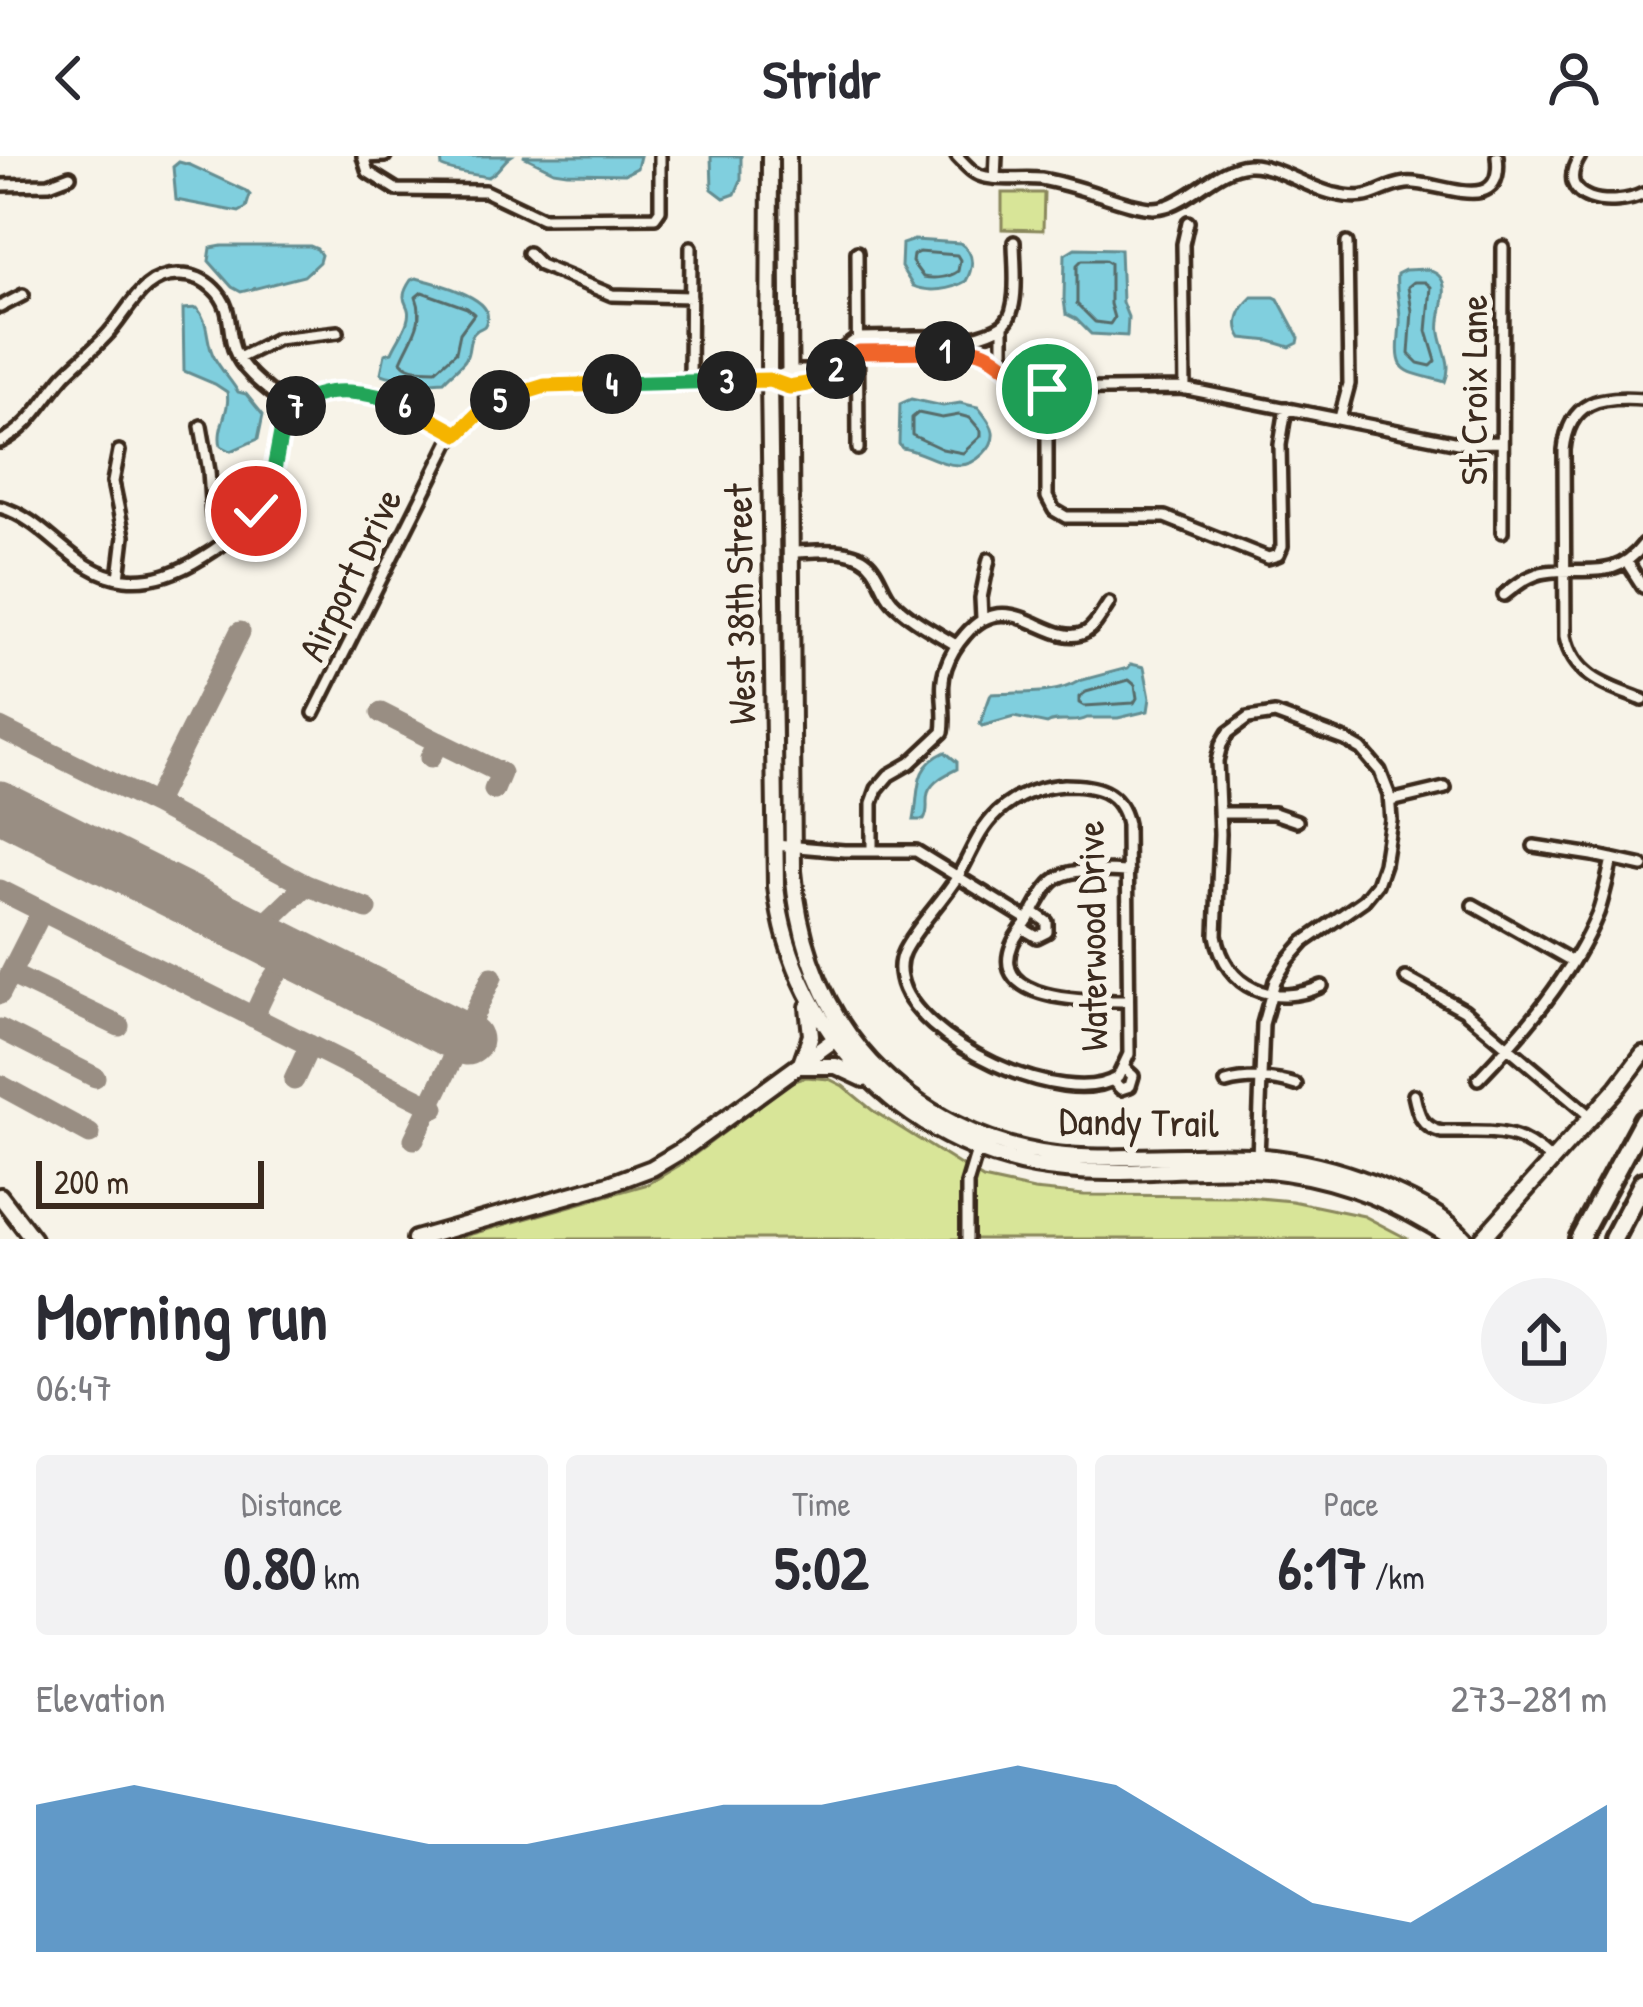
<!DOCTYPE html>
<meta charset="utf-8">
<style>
:root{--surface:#fff;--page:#f2f2f3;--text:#2b2b33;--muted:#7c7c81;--accent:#1f6fb2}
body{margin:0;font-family:"Patrick Hand",sans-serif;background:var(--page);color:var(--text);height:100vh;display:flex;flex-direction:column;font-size:45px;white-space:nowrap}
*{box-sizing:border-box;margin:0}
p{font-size:39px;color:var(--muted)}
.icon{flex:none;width:66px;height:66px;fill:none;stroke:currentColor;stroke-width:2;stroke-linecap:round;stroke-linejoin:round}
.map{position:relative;height:1083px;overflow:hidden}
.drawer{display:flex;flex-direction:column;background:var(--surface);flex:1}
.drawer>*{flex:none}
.scale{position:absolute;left:36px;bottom:30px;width:228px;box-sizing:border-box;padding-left:12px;border:6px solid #3b2a1e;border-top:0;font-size:33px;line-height:42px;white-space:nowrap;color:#3b2a1e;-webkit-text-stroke:9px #f7f3e8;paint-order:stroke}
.pin{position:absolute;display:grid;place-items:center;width:102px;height:102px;color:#fff;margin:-51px;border:6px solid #fff;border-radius:50%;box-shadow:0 3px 12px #0007}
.km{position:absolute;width:60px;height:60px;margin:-30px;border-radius:50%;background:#222;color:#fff;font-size:33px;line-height:60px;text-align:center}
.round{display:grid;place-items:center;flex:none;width:126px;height:126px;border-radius:63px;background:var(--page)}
.overview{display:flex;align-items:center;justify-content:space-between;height:204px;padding:0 36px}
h1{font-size:66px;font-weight:800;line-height:90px}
.figures{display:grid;grid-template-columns:repeat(3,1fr);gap:18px;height:204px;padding:12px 36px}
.figures div{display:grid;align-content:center;border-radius:12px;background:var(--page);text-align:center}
.figures b{font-size:60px;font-weight:800}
.figures small{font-size:33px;font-weight:400}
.figures p{font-size:33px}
.chart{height:336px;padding:24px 36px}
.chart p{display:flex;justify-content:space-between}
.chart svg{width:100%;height:216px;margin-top:12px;fill:var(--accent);opacity:.7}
header{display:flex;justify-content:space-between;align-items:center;height:156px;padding:0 36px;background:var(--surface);font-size:54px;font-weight:800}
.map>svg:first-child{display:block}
.green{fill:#d8e598;stroke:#8a885b;stroke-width:3}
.water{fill:#80cfde;stroke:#648d91;stroke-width:3}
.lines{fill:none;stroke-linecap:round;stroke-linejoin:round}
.shore{stroke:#576c6b;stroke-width:3}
.taxiway{stroke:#998e83;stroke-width:21}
.runway{stroke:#998e83;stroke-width:51}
.street-casing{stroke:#3b2a1e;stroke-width:18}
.secondary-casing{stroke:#3b2a1e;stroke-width:22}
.highway-casing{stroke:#3b2a1e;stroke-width:26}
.street{stroke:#f7f3e8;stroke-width:9}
.secondary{stroke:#f7f3e8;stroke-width:14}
.highway{stroke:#f7f3e8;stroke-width:16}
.split-1-casing{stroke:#fff;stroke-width:24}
.split-2-casing{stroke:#fff;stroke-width:24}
.split-3-casing{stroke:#fff;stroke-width:24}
.split-4-casing{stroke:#fff;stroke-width:24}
.split-5-casing{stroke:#fff;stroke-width:24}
.split-6-casing{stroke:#fff;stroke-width:24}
.split-7-casing{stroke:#fff;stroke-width:24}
.split-8-casing{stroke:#fff;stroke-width:24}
.split-1{stroke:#f0652b;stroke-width:15}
.split-2{stroke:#f0652b;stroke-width:15}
.split-3{stroke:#f5b400;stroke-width:15}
.split-4{stroke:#22a559;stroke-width:15}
.split-5{stroke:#f5b400;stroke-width:15}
.split-6{stroke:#f5b400;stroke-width:15}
.split-7{stroke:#22a559;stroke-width:15}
.split-8{stroke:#22a559;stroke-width:15}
.labels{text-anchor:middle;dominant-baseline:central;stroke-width:12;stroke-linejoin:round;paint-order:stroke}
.street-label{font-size:39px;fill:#3b2a1e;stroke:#f7f3e8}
</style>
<header><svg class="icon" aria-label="back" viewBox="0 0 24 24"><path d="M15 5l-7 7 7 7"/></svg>Stridr<svg class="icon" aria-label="person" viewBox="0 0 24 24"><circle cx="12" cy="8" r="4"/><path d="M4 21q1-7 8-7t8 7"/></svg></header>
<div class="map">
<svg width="1643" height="1083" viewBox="0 0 1643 1083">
<rect width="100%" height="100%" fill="#f7f3e8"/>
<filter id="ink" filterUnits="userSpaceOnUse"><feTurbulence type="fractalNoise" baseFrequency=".00833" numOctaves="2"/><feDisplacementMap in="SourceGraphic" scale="24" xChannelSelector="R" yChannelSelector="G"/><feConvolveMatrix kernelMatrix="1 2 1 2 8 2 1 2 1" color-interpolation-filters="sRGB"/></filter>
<g filter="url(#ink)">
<path class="green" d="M1002,37H1044L1043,74L1002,73Z
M806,921L829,923L843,930L872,954L983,1023L1034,1034L1084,1039L1236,1040L1292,1045L1364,1060L1408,1083H454L648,1028L683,1007L791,926Z"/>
<path class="water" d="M441,0H511C502,6 498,17 488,21C477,19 452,16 442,11Z
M523,0H640L637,12L625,18L567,17L554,15Z
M711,0H741V24L735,38L724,42L712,33Z
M179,6L190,9L246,35L250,39L246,52L239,56L176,44L173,11Z
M914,84L960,87C975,97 974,110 966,125C951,134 929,137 913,130L901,111L902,88Z
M222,90H310L317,93L321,99L319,106L304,120L241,136L232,131L209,105L211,92Z
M1075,92L1120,93L1122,146L1128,161L1127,180L1091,178L1076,163L1066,158L1064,144L1065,98Z
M1427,113C1434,117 1439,117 1443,126C1448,141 1437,161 1440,177C1443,196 1453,207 1445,226C1399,213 1395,220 1400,168C1401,151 1395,135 1397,118L1405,114Z
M416,122C433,126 493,141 487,163C484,176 482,168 474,177C467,185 471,195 465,204C459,212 450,218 444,225L415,227C406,219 391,224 381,217L385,198L392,196C396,186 404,176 407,166C414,145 394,149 411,124Z
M1252,141H1274L1278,143L1299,182L1298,187L1290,191L1270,185L1242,182C1232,167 1240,152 1252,141Z
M197,152C210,167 205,185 214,201C220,213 231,224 238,236L246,238L263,259L258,283L231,295L221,290C216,271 231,255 227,236L215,228L184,215L183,153Z
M911,243L943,250L960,247L978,251C983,258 992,267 993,276C995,291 975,309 960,309C941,310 922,295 902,292L899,288L900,248Z
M1131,508L1144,511L1150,542L1148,555L1118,562H1087C1074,569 1058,561 1047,568L1014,561L982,570L980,568L991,538C1018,536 1055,540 1079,525L1128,512Z
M945,596L957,606V613C947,618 932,625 928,637C925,648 930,653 924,664H914C920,635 912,611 945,596Z"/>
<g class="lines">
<path class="shore" d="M919,96L957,99L960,104L958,115C949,122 934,123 923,121L912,106L913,99Z
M1082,104H1105L1110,107V148L1114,162L1110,168L1095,166L1077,148V109Z
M1414,126H1425L1431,131L1427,175L1436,205L1431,210L1418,207L1409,198L1412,155L1408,131Z
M422,136L467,152L474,158L460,177L456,196L436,214C425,213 409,216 401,205C410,183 426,166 416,141Z
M918,257L942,262L959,259L970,262L981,275V280L963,297L942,293L912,279V262Z
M1129,524L1135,529L1137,542L1134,547L1084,550L1079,547V541L1086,536Z"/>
<path class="taxiway" d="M381,557L438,586L430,602
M0,572L154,648L306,729L367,753
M438,586L501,617L494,634
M154,648L240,476
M0,734L435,952
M255,778L306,729
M10,818L119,870
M0,838L42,755
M253,861C267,835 274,802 308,804
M0,873L95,921
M294,924L310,889
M0,929L90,978
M414,983L492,821"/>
<path class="runway" d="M0,650L467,884"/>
<defs>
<path id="street" d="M363,0L368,16L397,34L485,35L542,62L655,61L660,54V0
M957,0C966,9 973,19 986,21C1004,25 1023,21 1041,23C1071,28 1101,40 1130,48C1142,51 1154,54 1166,50C1195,41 1218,11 1248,9C1273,7 1309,33 1335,38C1373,47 1375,32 1406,27C1435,23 1505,64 1497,0
M1580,0C1551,46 1614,53 1643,38
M363,1L385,0
M995,22L996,0
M0,29L49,28L70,20
M857,96L858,293
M528,97L540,109L612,139L691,141
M0,151L23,139
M1003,170V206
M239,202L277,183L338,176
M769,224L789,215H814L858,182L977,180C986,177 998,174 1005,167C1020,152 1014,106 1014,86
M690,226L691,91
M1185,233L1183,88L1188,66
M1047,234V341L1054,354L1066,361H1165L1268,402L1278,399L1282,390L1280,289L1286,252
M1643,243C1601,240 1569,244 1564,294L1565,480C1574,522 1607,530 1643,544
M1340,262L1349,228L1347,87
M201,270L209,315L212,360L226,386
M0,286C30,272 43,244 64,220C77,206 92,195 105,181C128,158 141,117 180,119C193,119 205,124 214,133C233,151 227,171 234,193C243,218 272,236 292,253
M119,295L113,326L124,380L119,422
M0,351C49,365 72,417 125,423C154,426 179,416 203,401C238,380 267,351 275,310C278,295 277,279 284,265C304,224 365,233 401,248C420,256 439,267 458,278
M1502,376L1503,91
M791,396C816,396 857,388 873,412C881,423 883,435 892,445C909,463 935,476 956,489
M1627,406L1643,431
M1504,439C1517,429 1530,418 1546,416C1585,410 1615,426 1643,389
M982,462L981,442L989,403
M314,557L449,287L470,265L497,246L529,234L557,229L758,224H769L789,231L807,228L825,221L859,196L865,195L978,194L1003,206L1036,234L1182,232L1458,287L1502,286
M1064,629C1095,629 1120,634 1127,668L1129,898L1118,921C1065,956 913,884 901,822C899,813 900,803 904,795C918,768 942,746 958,720C971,698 978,675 997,657C1015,640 1039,631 1064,629Z
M1390,645L1445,632
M1219,657H1274L1297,665
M775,689L844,695H916L1028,764
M1534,690L1593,699L1643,710
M872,695V647L877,633L889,619L910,607L943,576C947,554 938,533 946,511C950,499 957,488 965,479C1010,426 1050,495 1086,476C1096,470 1102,457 1109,447
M1128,716C1108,716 1079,711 1061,720C1045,727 1037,751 1027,765C1022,773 1015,780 1012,789C988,848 1097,845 1128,845
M1473,749L1572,805
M1022,772L1037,781L1047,776V766L1033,756
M1406,822L1464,854L1591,961
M1478,923C1525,874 1571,821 1598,757C1604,740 1608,720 1612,703
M1112,924L1121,933L1130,930L1133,920L1124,912
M1226,927C1247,921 1276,922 1296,929
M1414,939C1418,958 1421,971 1442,976C1491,977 1514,969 1552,1005
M1258,1002L1263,868L1275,825L1288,804L1304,786L1364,744L1377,728L1384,708L1391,664L1389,638L1380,615L1361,593L1345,584L1275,558L1248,562L1228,577L1221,589L1217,605L1220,678L1216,779C1225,833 1275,852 1322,830
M967,1083V1028L979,988"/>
<path id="secondary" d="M770,0L769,224L776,730C792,880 916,1002 1065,1014C1138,1021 1213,1006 1285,1016C1348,1025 1401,1049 1454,1083
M788,0L793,715C799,786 822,853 871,906C919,957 985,990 1055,999C1097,1004 1141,1000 1183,1000C1213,1000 1244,998 1274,1002C1314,1007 1352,1018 1388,1034C1415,1046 1446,1061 1465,1083
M800,910L811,879L808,851
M800,910H836L864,923
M0,1040L33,1083
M415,1083L609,1028L652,1012L684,993L842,878
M1482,1083L1618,931L1643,898"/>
<path id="highway" d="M1579,1083L1643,964
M1613,1083L1643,1026"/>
</defs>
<use href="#street" class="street-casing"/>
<use href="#secondary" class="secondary-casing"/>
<use href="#highway" class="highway-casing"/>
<use href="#street" class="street"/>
<use href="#secondary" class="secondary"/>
<use href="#highway" class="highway"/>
</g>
</g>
<g class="lines" filter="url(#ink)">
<defs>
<path id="split-1" d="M945,195C954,195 967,193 976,194C1004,200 1020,233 1047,233"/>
<path id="split-2" d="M836,213L859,196L945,195"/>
<path id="split-3" d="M727,225L769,224L789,231L807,228L836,213"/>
<path id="split-4" d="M612,228L727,225"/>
<path id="split-5" d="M500,244L545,230L612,228"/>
<path id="split-6" d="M405,249L458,278L478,258L500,244"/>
<path id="split-7" d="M296,250C326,227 372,236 405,249"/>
<path id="split-8" d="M256,355L273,319L283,266L296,250"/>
</defs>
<use href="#split-1" class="split-1-casing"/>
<use href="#split-2" class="split-2-casing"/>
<use href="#split-3" class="split-3-casing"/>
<use href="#split-4" class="split-4-casing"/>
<use href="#split-5" class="split-5-casing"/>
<use href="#split-6" class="split-6-casing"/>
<use href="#split-7" class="split-7-casing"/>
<use href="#split-8" class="split-8-casing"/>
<use href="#split-1" class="split-1"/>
<use href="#split-2" class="split-2"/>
<use href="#split-3" class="split-3"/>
<use href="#split-4" class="split-4"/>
<use href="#split-5" class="split-5"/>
<use href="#split-6" class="split-6"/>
<use href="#split-7" class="split-7"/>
<use href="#split-8" class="split-8"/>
</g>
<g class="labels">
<g class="street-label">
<text transform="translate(1472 234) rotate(-90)">St Croix Lane</text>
<text transform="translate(349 418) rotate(-64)">Airport Drive</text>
<text transform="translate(739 448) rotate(-91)">West 38th Street</text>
<text transform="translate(1091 780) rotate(-91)">Waterwood Drive</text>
<text transform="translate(1139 965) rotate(1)">Dandy Trail</text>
</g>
</g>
</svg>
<div class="scale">200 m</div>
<div class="pin" style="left:1047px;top:233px;background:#1e9e55"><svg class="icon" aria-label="arrive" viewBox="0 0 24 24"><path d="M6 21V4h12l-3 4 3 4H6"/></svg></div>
<div class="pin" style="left:256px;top:355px;background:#d93025"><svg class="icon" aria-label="check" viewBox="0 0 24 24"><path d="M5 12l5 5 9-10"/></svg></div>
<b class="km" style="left:945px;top:195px">1</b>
<b class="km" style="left:836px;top:213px">2</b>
<b class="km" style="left:727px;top:225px">3</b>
<b class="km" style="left:612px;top:228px">4</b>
<b class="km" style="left:500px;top:244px">5</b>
<b class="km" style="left:405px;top:249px">6</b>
<b class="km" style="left:296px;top:250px">7</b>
</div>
<section class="drawer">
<div class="overview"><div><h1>Morning run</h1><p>06:47</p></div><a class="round"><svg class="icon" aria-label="share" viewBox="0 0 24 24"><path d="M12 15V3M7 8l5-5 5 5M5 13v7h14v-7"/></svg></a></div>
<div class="figures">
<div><p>Distance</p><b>0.80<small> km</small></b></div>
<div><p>Time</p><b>5:02</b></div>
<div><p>Pace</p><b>6:17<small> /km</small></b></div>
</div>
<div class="chart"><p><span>Elevation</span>273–281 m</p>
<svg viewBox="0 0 160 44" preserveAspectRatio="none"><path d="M0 44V14L10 10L20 14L30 18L40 22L50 22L60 18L70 14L80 14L90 10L100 6L110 10L120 22L130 34L140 38L150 26L160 14V44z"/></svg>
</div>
</section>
